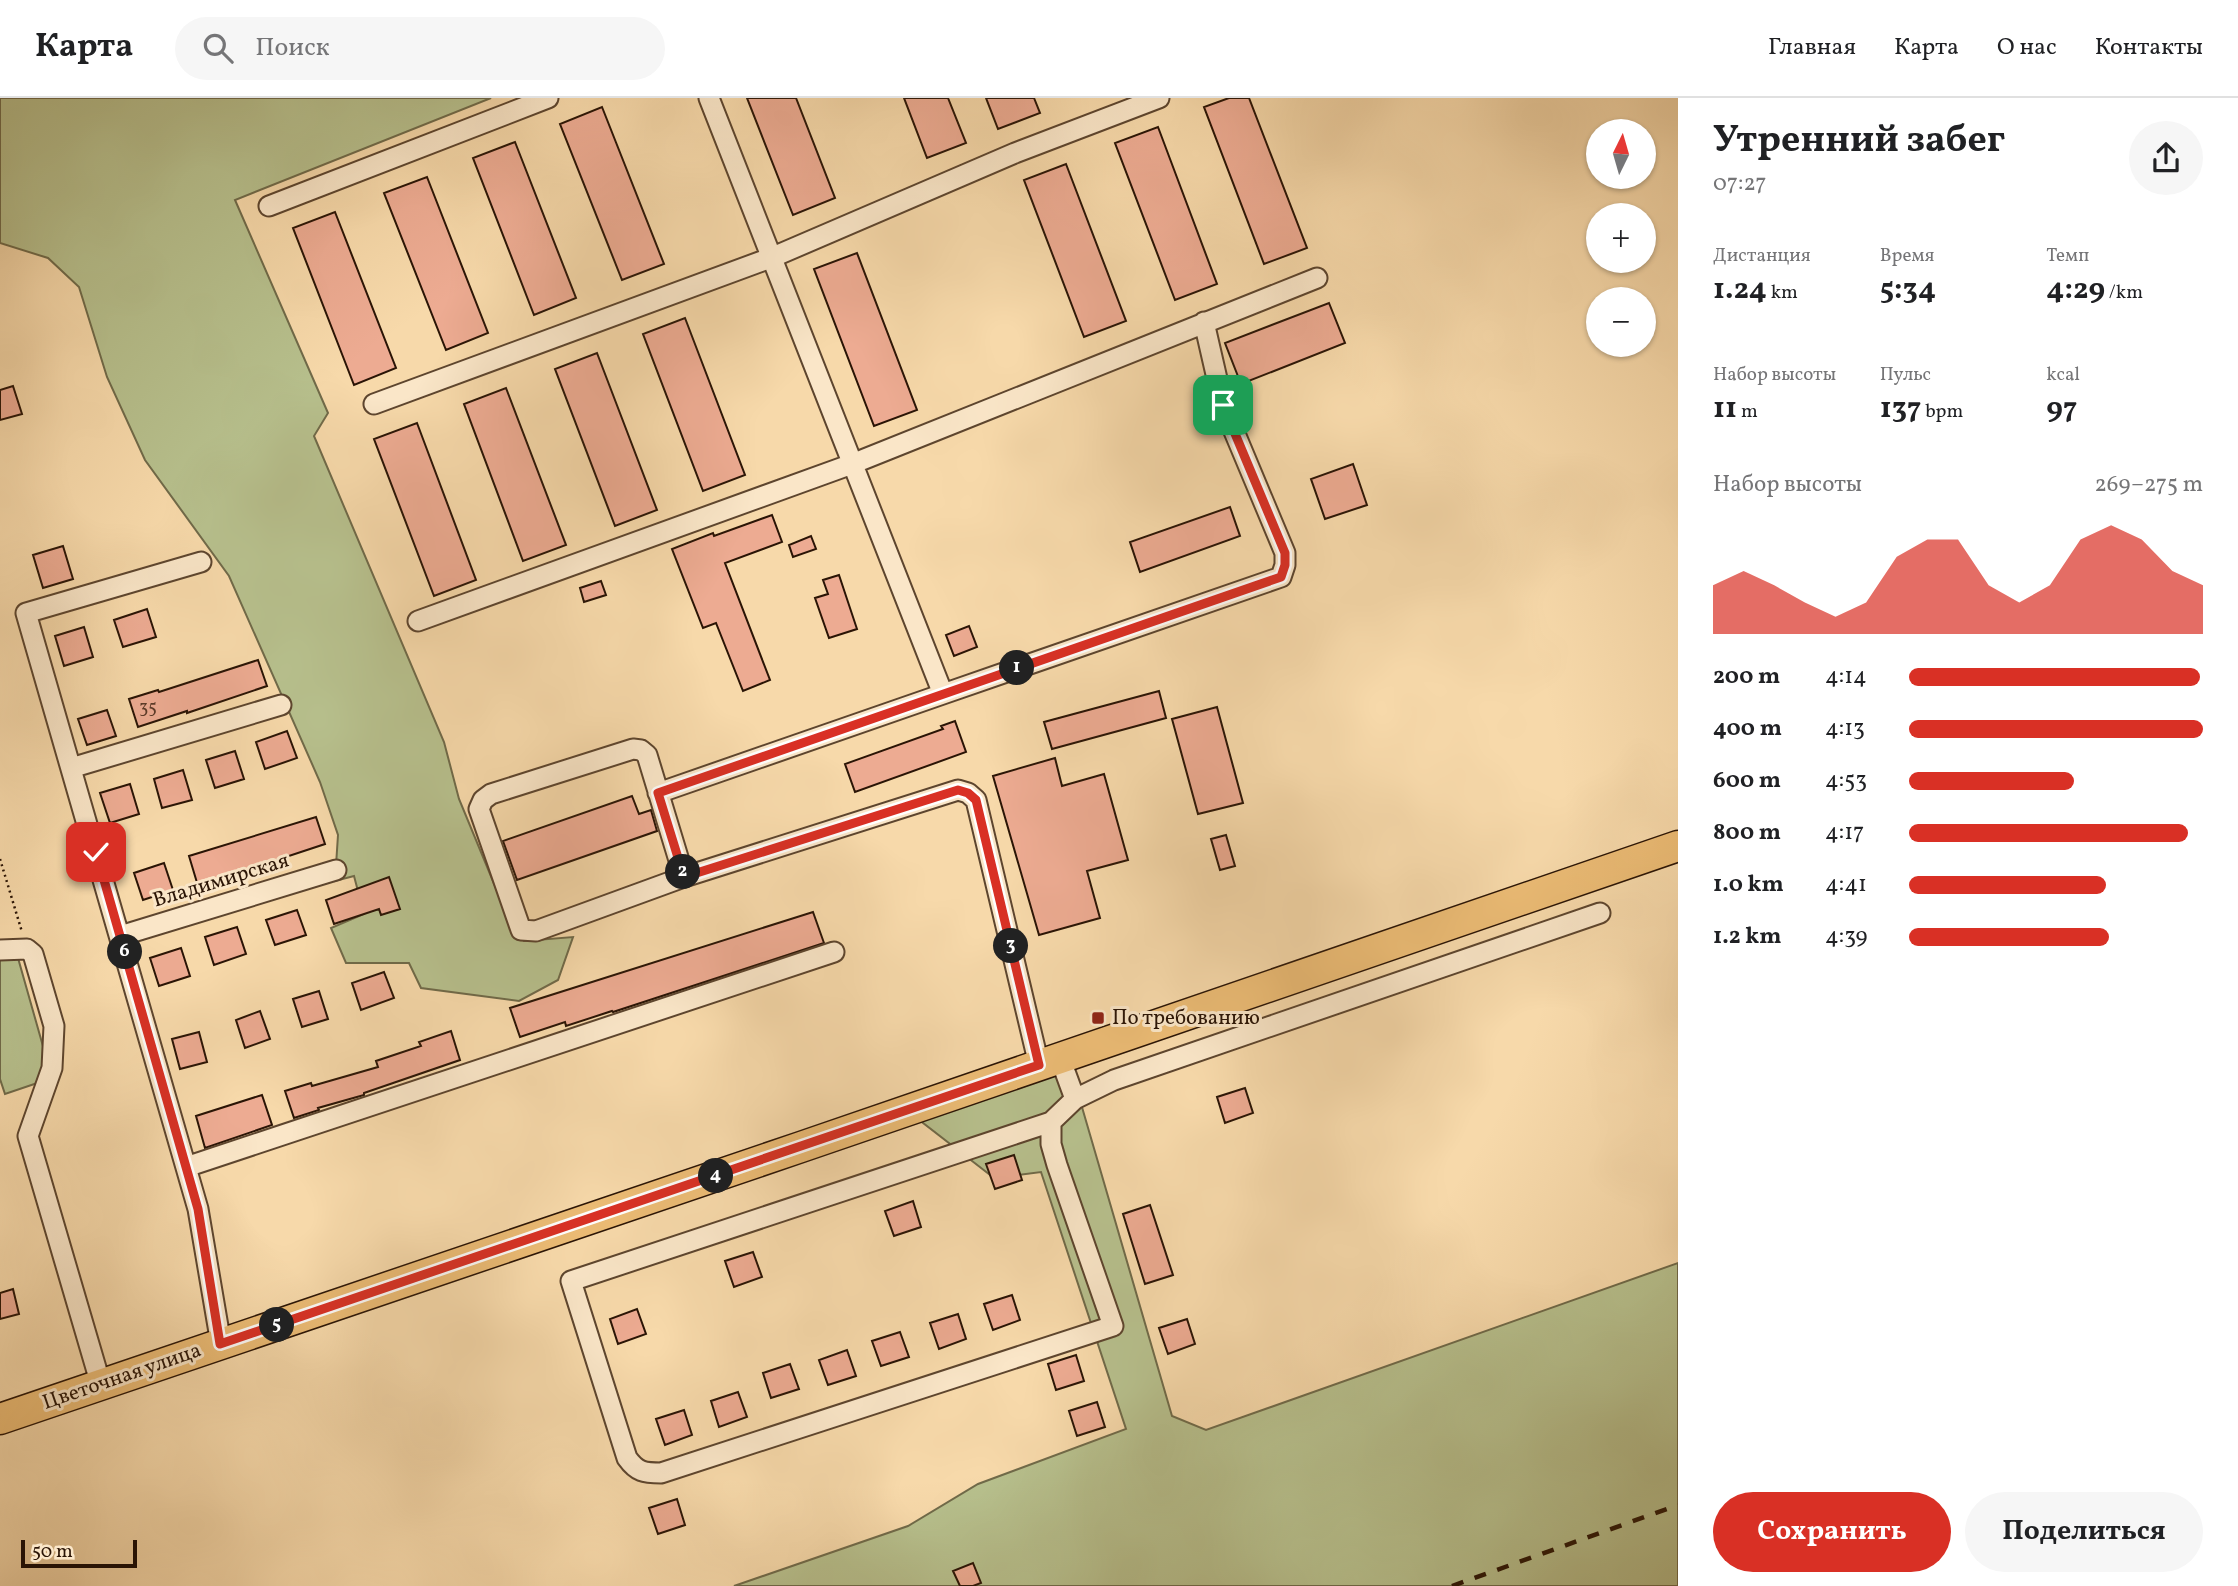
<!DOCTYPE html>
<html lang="ru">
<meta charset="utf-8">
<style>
:root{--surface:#fff;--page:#f6f6f6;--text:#202124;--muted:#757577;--line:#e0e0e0;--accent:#d93025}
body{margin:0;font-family:Vollkorn,serif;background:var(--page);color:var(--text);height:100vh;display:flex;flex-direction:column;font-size:26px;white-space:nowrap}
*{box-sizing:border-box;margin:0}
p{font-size:23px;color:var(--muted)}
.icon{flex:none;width:38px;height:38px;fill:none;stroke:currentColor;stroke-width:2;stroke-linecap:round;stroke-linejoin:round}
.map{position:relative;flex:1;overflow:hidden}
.drawer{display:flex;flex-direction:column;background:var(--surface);width:560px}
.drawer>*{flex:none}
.needle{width:46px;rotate:5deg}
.buttons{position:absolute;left:1586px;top:21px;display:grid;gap:14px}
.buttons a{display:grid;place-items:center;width:70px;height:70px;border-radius:50%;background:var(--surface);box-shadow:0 2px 5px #0004;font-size:35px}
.scale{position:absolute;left:21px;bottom:18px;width:116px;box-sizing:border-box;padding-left:7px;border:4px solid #2a1405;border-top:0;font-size:19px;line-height:24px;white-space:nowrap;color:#2a1405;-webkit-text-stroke:5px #fae6c8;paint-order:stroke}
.pin{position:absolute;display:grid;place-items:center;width:60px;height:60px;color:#fff;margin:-30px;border-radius:14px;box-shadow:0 4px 10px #0006}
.km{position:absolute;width:35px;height:35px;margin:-18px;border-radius:50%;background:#222;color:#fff;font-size:19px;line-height:35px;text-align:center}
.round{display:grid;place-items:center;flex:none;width:74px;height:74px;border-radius:37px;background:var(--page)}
.overview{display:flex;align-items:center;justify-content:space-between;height:119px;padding:0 35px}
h1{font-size:38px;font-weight:700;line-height:52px}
.figures{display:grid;grid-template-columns:repeat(3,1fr);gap:10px;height:119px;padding:7px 35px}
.figures div{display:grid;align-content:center}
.figures b{font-size:30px;font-weight:700}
.figures small{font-size:19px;font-weight:400}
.figures p{font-size:19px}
.chart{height:196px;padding:14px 35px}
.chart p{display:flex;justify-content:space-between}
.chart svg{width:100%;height:126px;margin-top:7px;fill:var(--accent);opacity:.7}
.primary-button{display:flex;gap:14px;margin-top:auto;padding:14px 35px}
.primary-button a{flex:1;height:80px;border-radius:42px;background:var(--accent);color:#fff;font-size:28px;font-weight:700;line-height:80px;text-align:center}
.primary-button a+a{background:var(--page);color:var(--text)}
ul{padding:0 35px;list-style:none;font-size:23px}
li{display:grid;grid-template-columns:112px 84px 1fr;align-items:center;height:52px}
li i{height:18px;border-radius:9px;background:var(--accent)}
header{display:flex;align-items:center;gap:42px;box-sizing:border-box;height:98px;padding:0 35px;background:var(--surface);border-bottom:2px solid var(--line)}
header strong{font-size:33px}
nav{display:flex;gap:38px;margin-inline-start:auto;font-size:24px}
.search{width:490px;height:63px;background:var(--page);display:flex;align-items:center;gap:18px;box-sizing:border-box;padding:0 24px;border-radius:38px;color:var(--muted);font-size:26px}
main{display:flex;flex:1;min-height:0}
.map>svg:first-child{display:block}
.green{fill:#b7c08d;stroke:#706a49;stroke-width:2}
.building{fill:#edab92;stroke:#2a1405;stroke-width:2}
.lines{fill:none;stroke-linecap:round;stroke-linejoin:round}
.street-casing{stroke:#5d452e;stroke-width:23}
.primary-casing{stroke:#2a1405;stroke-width:33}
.path{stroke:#2a1405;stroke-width:2.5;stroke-dasharray:2 3.5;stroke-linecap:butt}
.street{stroke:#fae6c8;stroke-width:19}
.primary{stroke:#ecbc75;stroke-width:30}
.rail{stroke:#2a1405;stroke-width:4.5;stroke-dasharray:12 12;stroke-linecap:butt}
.route-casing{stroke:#fff;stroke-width:14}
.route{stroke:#d93025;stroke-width:9}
.poi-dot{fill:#8f2418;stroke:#fae6c8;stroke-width:2.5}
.labels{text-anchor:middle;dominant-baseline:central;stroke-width:6;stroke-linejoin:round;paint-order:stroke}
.number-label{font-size:18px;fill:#5b3a28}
.street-label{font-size:21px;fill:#2a1405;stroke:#fae6c8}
.poi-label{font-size:21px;fill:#2a1405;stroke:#fae6c8;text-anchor:start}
</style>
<header>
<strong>Карта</strong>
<div class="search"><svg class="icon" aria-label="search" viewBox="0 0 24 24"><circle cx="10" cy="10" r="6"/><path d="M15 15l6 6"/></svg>Поиск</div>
<nav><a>Главная</a><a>Карта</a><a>О нас</a><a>Контакты</a></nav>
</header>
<main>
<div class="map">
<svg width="1678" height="1488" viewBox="0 0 1678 1488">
<rect width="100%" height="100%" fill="#f7d9aa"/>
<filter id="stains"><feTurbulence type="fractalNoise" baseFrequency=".00286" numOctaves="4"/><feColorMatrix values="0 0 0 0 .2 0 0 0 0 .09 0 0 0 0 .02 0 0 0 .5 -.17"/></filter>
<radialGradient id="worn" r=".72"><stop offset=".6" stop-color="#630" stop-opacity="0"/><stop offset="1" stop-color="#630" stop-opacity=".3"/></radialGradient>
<path class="green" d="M0,0H491L235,102L328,315L314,338L444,644L459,701L509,822L524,843L573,839L558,882L519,903L421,890L409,865H346L331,830L364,816L354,778L335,783L338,737L320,684L229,478L145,362L107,279L79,189L48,160L0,145Z
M0,851L18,860L52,980L5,996L0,981Z
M1070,968L1172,1318L1206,1332L1678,1165V1488H734L908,1428L978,1386L1126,1331L1041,1074L994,1080L918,1021Z"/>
<path class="building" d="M747,0H796L835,100L793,117Z
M904,0H948L966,45L927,60Z
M986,0H1034L1040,15L998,31Z
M1229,0H1249L1307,150L1264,166L1204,9Z
M602,9L664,166L622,182L560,26Z
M1158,29L1217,186L1175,202L1115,45Z
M515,44L576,200L534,217L473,60Z
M1066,66L1126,223L1084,239L1024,82Z
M427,79L488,235L446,252L384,95Z
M335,114L396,270L354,287L293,130Z
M857,155L917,312L874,328L814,171Z
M1329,205L1345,245L1241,286L1225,245Z
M685,220L745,377L703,393L643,236Z
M597,255L657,412L615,428L555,271Z
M13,288L22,316L0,322V292Z
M506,290L566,447L523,463L464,306Z
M417,325L476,482L434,498L374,341Z
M1353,366L1367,407L1325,421L1311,381Z
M1230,409L1240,438L1140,474L1130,444Z
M772,417L782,444L725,465L770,582L743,593L716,525L703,530L672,451L713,435L714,438Z
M811,438L816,451L793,459L789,447Z
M63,448L73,481L43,490L33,457Z
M839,477L857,531L829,540L815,500L828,496L823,482Z
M601,483L606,497L584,504L580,490Z
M147,511L156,539L123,549L114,522Z
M969,528L977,549L954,558L946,537Z
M84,529L93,559L64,568L55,538Z
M258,562L267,588L187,615V613L138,629L129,601L158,592L159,594Z
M1159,593L1166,620L1052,651L1044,624Z
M1217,609L1243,705L1198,716L1172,621Z
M107,612L116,638L87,647L78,621Z
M955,623L966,654L855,694L845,666L943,631L941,628Z
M287,633L297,660L265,671L256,644Z
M235,653L244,681L215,690L206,662Z
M1055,660L1062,688L1104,676L1128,762L1087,773L1100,820L1039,837L993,678Z
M183,672L192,702L162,710L154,681Z
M130,686L139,716L110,725L100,695Z
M632,698L639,716L651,712L657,733L517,782L503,743Z
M316,719L325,746L198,788L189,758Z
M1226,737L1235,768L1220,772L1211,741Z
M164,765L173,792L143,802L134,775Z
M389,779L400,811L381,817L379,811L334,826L326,802Z
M297,812L306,837L275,847L266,822Z
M813,814L824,845L613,914L612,913L566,928L565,924L520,939L510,910Z
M237,829L246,856L214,867L205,839Z
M181,850L190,878L159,888L150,860Z
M384,874L394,900L361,912L352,885Z
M319,893L328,921L302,929L293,901Z
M260,913L270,941L245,950L236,922Z
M451,933L460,962L364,995V997L318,1010L319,1012L294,1020L285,993L311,985L312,988L378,969L376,963L421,948L419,944Z
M199,934L207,964L180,971L172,941Z
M1245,990L1253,1015L1225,1025L1217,999Z
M262,997L272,1027L205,1050L196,1018Z
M1014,1057L1022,1082L995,1091L986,1066Z
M913,1103L921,1129L894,1138L885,1113Z
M1150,1107L1173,1177L1145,1186L1123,1116Z
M753,1154L762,1179L734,1189L725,1163Z
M13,1191L19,1216L0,1221V1195Z
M1012,1197L1020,1222L993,1232L984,1206Z
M637,1211L646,1236L618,1246L610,1221Z
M958,1216L966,1241L939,1251L930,1225Z
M1187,1221L1195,1246L1168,1256L1159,1230Z
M900,1234L909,1259L881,1268L872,1243Z
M847,1252L856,1278L828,1287L819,1262Z
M1076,1257L1084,1283L1056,1292L1048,1266Z
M790,1266L799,1291L771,1300L763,1275Z
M738,1294L747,1319L719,1329L711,1303Z
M1097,1304L1105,1329L1077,1338L1069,1313Z
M684,1312L692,1337L665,1347L656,1321Z
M677,1401L685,1427L658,1436L649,1410Z
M973,1465L981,1485L973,1488H960L953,1473Z"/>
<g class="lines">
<defs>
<path id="street" d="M709,0L943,596L1281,479L1285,467V455L1223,307L1204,224
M269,108L548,0
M374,306L773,159L1015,55L1159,0
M201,464L26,515L198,1111L221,1246
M418,523L852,366L1317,180
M71,670L281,607
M658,695L943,596
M684,779L647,657L641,652L633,651L491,696L483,702L479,711L521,832L536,833L684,779L958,692L968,695L976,702L1039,967
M120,838L336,772
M0,852L27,851L33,856L54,928L52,970L28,1038L101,1287
M1060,960L1075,1001
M1051,1024V1046L1057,1067L1113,1228L661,1375C644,1375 637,1374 627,1360L571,1183L1051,1024L1075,1001L1114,982L1600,815
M186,1069L834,854"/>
<path id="primary" d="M0,1321L801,1049L1678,748"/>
</defs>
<use href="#street" class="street-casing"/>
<use href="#primary" class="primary-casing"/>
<path class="path" d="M0,761L22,834"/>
<use href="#street" class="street"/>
<use href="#primary" class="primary"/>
<path class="rail" d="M1452,1488L1678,1407"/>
</g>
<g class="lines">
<defs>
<path id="route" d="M96,754L198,1111L220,1246L1039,967L976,702L968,695L958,692L684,779L658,695L1281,479L1285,467V455L1223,307"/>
</defs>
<use href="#route" class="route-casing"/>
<use href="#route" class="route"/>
</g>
<rect class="poi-dot" x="1091" y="913" width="14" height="14" rx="3.5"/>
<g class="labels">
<g class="number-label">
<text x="148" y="610">35</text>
</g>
<g class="street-label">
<text transform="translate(221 783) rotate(-17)">Владимирская</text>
<text transform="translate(122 1279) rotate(-19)">Цветочная улица</text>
</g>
<g class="poi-label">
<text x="1112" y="920">По требованию</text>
</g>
</g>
<rect width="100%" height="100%" filter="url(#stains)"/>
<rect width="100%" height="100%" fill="url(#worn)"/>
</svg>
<div class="buttons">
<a><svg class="needle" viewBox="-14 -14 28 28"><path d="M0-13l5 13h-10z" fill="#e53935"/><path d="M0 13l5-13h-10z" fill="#757577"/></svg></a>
<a>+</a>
<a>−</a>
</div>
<div class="scale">50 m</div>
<div class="pin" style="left:1223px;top:307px;background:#1e9e55"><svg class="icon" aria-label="arrive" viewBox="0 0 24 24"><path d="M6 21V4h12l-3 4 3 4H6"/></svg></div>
<div class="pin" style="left:96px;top:754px;background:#d93025"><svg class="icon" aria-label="check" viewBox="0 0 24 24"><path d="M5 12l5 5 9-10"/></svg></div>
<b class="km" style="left:1017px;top:570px">1</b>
<b class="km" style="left:683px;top:774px">2</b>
<b class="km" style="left:1011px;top:848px">3</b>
<b class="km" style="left:716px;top:1078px">4</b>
<b class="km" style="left:277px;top:1227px">5</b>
<b class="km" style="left:125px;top:854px">6</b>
</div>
<section class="drawer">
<div class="overview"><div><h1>Утренний забег</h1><p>07:27</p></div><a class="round"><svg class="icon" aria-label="share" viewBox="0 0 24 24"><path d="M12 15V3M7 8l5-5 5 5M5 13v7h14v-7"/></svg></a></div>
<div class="figures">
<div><p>Дистанция</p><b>1.24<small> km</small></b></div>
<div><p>Время</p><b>5:34</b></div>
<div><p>Темп</p><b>4:29<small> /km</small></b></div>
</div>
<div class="figures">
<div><p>Набор высоты</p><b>11<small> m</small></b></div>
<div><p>Пульс</p><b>137<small> bpm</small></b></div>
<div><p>kcal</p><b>97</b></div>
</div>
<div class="chart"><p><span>Набор высоты</span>269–275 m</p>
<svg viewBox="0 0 160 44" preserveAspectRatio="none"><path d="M0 44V27L10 22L20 27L30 33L40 38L50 33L60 17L70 11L80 11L90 27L100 33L110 27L120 11L130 6L140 11L150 22L160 27V44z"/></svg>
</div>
<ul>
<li><b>200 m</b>4:14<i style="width:99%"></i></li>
<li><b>400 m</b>4:13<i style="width:100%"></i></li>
<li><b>600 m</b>4:53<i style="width:56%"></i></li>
<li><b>800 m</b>4:17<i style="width:95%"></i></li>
<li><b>1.0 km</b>4:41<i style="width:67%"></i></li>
<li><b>1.2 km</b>4:39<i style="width:68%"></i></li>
</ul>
<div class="primary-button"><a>Сохранить</a><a>Поделиться</a></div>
</section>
</main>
